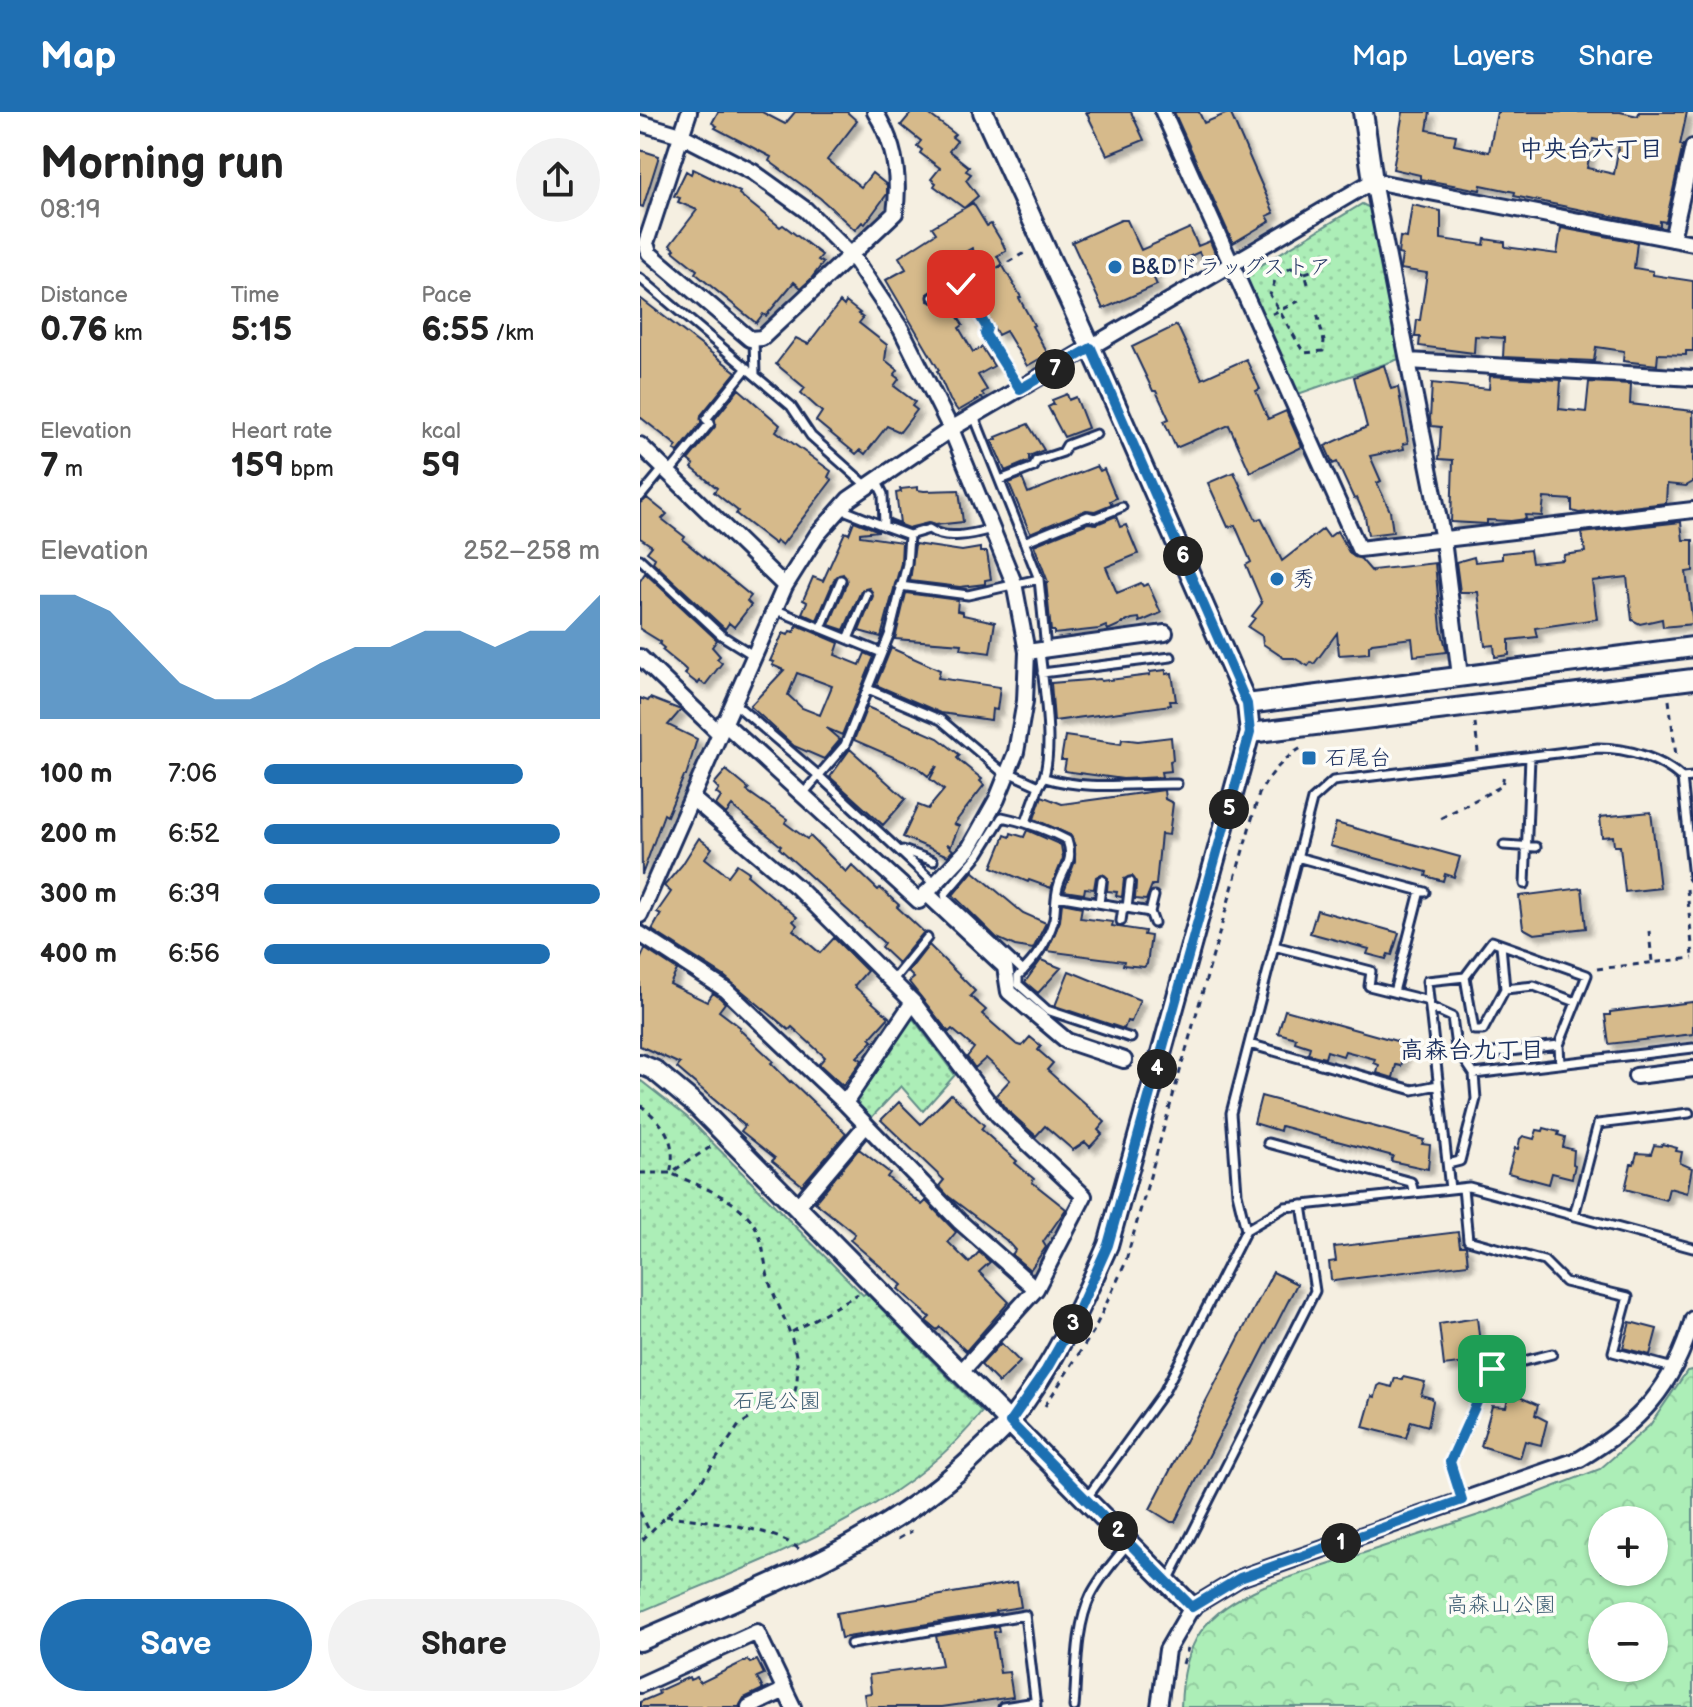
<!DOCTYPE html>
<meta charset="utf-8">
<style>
:root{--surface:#fff;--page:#f2f2f2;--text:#222;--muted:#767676;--accent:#1f6fb2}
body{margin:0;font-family:"Balsamiq Sans","Klee One",sans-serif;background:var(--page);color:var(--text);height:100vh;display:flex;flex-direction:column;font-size:30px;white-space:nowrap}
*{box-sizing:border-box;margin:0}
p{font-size:26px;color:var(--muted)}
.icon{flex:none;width:44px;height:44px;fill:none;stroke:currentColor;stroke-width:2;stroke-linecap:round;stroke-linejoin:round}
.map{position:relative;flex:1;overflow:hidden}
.drawer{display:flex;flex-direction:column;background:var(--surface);width:640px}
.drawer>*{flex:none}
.controls{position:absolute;left:948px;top:1394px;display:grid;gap:16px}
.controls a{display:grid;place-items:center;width:80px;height:80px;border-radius:50%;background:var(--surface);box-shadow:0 2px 6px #0004;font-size:40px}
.pin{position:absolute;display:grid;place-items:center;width:68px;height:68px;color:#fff;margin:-34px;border-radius:16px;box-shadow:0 4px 12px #0006}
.km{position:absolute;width:40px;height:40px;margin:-20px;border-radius:50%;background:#222;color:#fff;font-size:22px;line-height:40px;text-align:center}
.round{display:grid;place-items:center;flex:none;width:84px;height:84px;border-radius:42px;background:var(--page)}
.head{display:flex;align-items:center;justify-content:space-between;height:136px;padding:0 40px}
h1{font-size:44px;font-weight:700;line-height:60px}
.stats{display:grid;grid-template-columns:repeat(3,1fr);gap:12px;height:136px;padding:8px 40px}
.stats div{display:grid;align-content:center}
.stats b{font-size:34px;font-weight:700}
.stats small{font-size:22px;font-weight:400}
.stats p{font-size:22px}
.chart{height:224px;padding:16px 40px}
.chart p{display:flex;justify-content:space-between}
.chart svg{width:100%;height:144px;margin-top:8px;fill:var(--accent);opacity:.7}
.button{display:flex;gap:16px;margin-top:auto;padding:16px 40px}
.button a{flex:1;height:92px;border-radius:48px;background:var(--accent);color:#fff;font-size:32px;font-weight:700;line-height:92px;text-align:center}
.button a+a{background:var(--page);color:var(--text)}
ul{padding:0 40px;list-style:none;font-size:26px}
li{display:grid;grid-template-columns:128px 96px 1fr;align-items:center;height:60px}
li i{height:20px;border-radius:10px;background:var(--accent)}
header{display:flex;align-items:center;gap:48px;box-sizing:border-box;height:112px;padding:0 40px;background:var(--accent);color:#fff}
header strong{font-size:38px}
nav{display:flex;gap:44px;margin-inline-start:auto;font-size:28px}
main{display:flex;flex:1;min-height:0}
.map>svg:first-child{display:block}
.grass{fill:url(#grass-dots);stroke:#648e8a;stroke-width:2}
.forest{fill:url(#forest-crowns);stroke:#648e8a;stroke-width:2;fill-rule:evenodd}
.building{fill:#d6ba8b;stroke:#1b2f5e;stroke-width:2;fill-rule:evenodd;filter:url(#shadow)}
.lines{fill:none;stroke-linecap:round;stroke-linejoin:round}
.service-casing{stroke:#1b2f5e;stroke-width:13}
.minor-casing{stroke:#1b2f5e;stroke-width:20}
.tertiary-casing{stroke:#1b2f5e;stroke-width:24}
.path{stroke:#1b2f5e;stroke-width:3;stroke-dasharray:6 6;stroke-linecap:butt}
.service{stroke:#fdfcf7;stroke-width:7}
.minor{stroke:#fdfcf7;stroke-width:14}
.tertiary{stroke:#fdfcf7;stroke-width:18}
.route-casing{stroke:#fff;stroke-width:16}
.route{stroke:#1f6fb2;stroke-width:10}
.poi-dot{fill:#1f6fb2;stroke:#fdfcf7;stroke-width:3}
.labels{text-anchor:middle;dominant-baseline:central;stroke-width:7;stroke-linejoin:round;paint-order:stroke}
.poi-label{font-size:22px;fill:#1b2f5e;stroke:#fdfcf7;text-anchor:start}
.park-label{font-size:22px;fill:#3f5f74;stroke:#fdfcf7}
.neighbourhood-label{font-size:24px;font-weight:bold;fill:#1b2f5e;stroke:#fdfcf7}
</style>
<header>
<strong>Map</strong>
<nav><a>Map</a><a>Layers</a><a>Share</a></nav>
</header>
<main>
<section class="drawer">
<div class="head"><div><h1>Morning run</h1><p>08:19</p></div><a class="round"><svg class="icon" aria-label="share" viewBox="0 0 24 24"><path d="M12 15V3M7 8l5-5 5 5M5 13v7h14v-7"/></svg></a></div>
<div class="stats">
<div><p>Distance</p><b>0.76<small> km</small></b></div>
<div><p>Time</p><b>5:15</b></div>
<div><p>Pace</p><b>6:55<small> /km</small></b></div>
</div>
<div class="stats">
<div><p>Elevation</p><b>7<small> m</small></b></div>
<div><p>Heart rate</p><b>159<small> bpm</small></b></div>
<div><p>kcal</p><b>59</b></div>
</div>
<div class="chart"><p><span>Elevation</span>252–258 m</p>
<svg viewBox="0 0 160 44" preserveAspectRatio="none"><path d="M0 44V6L10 6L20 11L30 22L40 33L50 38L60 38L70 33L80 27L90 22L100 22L110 17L120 17L130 22L140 17L150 17L160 6V44z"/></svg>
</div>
<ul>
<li><b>100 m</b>7:06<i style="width:77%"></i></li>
<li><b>200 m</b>6:52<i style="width:88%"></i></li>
<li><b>300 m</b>6:39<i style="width:100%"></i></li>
<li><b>400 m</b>6:56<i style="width:85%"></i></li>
</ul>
<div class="button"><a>Save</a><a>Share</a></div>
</section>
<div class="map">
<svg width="1053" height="1595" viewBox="0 0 1053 1595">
<defs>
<pattern id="grass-dots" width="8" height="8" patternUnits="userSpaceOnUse" patternTransform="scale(2)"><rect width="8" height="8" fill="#aceeb7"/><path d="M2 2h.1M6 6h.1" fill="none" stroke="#93cca0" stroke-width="1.8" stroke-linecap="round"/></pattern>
<pattern id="forest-crowns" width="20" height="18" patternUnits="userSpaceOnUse" patternTransform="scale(2)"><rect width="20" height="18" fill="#aceeb7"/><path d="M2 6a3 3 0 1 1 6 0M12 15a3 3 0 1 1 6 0" fill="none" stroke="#93cca0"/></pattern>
<filter id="shadow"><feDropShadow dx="5.5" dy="5.5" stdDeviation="2" flood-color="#0004"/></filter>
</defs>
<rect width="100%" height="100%" fill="#f5efe1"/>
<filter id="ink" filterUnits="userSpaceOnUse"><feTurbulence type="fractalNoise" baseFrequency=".0125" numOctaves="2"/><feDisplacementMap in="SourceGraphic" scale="16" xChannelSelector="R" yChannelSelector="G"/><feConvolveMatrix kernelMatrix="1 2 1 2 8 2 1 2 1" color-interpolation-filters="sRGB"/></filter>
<g filter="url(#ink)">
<path class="grass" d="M722,92L730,96L759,247L658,282L604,163Z
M271,904L315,963L283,999L261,974L231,1006L213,988Z
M0,968L47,1005L223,1183L226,1181L342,1300C262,1403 116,1450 0,1500Z"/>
<path class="forest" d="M1053,1258V1595H541C543,1528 564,1501 624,1474L854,1398L960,1357L1010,1313L1047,1259ZM962,1408H1014V1460H962ZM962,1504H1014V1556H962Z"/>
<path class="building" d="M78,0H122L145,12L155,0H207L217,9L187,48L221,75L232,61L247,73V82L225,112L222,110L215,118L180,86L129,49L131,45L75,16L77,14L72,11Z
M272,0H286L315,22L312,25L317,29L309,39L329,55L326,59L331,62L326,68L338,84L324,96L294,74L296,71L291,67L300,56L280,41L282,38L277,34L281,29L261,13Z
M446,0H491L504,28L467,43Z
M534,0H559L564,11L590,0L634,101L627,104L630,109L593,131Z
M763,0H790L787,18L816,23L814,33L849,40L857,0H980L998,4L999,0H1047L1040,33H1043L1026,110L1020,109V114L874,84L875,80L841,73L840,78L780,67V63L753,57ZM953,27L979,33L974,62L947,56Z
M0,38L19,44L3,95L0,94Z
M53,57L100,80L99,82L140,115L143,113L182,143L178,148L183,151L170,168L161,176L154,170L126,204L123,202L116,211L55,161L57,158L33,139L35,137L30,133L57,98L38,90L40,86L34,84L46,59L51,62Z
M333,91L347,114L351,112L363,132L366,139L357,144L381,185L379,186L394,213L392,214L408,242L387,254L366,219L358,223L343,197L354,190L342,170L350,165L332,136L294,158L299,167L297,169L300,174L288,181V189L293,191L306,186L323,213L319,216L333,240L342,235L354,254L338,263L347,278L342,281L344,284L318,299L310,288L297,259L299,258L246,168L266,157L259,145L296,121L292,115Z
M772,93L801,99V127L844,133L845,127L865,130V135L917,142L921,116L997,130L994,156L1013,159V163L1053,169V239H1046V243L1018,242L1017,253L983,249L984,239L956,235L954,249L863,245L864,226L835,224L834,241L779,234L780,225H775L777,208H780L787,161L760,157L762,143L758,142L760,125L767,126Z
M481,108H487L501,138L550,116L558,134L570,129L575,141L563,148L559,140L512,162L517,173L463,197L432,130Z
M0,186L96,260L61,303V311L38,340L34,338L37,334L0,305Z
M200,190L204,194L206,190L220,201L218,202L223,206L219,211L247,233L245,248L258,258L254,263L259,267L254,274L275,290L272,294L277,298L260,320L247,314L225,342L220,338L216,342L176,309L182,300L161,281L165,276L136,252L156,226L168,232Z
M537,213L562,267L606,247L620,277L616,279L628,307L646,299L662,335L610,360L589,313L536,336L524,309L529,307L516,279H513L492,235Z
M744,253L751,277L758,275L768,331L763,332L764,337L730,344L741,369L737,371L750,399L753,420L728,423L725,404L717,386L714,387L697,350L693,352L685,334L727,315L714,265Z
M850,264L921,268L919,297L946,300L949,270L991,272L990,292L1053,299V370L1046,374L1027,372L1026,391L939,401L932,399V388L904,386L902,404L885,403L886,407L871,409L847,408V412L811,410L813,348L799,347L801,315L791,314L790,307L792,271L849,277Z
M99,277L140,313L136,319L191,359L188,365L192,368L142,433L137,429L135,432L96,402L98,399L74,380L77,376L52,356L54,353L48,348L75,315V307Z
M427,282L429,288L436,285L448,316L424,325L408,295L414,292L412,288Z
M388,312L404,338L389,344V349L365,359L352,329L357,327L356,325Z
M457,354L460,359L464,357L476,386L470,389L472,392L455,399L446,398L390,421L369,371L382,366L388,381Z
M594,360L616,408L621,406L642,449L683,417L689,425L697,419L710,442L721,447L733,461L732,458L795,451L801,516L807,540L774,544L772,526L732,531L729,534V541L699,543L697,521L674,552L671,550L668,554L654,546H644L623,532L622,524L608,515L615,506L612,504L622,491L606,453L611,450L595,413L588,415L568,371Z
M278,375V378L284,379L319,378L323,410L295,413L288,411L268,416L250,409V407L260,411L256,381L261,380L260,377Z
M7,386L27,402L22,407L45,425L43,428L111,484L107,489L111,493L94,515L89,511L85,517L13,450L15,446L7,440L12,434L0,426V391Z
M476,404L480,415L486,413L498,442L466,455L477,481L501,471L503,474L508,472L521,501L500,510L499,506L492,507L468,518L466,514L459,517L414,522V519H411L406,470H408L394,433L448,411L457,412Z
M214,409L239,419L220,421V424L262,430L261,451L241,525L219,519L233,484L229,476L221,479L204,518L189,513L207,470L203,462L195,466L177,508L162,501L167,490L163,488L173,465L183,469L205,420L209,422Z
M1041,410L1043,428H1053V459L1046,460L1053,512L1023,515L1022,507L1000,512L992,508L987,465L952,469L957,507L895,516L897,525L869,528V543L855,545L854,533L845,534L838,480H820L816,450L834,445L835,450L862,447V441L890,438L892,451L923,448L924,443L945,440L942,421Z
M275,432L322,439L340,436V440H347L351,467L345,468V472L320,475L270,469Z
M5,461L77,528L72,535L80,544L77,547L82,551L65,573L60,569L58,572L45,562L47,559L43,555L22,538L24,536L19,532L21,530L0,517V469Z
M266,481L318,488L317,499L323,500V503L355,510L350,541L321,537L322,532L255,527Z
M157,513L199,531L195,543L220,553L225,541L234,545L202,623L186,616L200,628L184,647L154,634L110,594L144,558L132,553L134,550L130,549L143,521L148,523L150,519L154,520ZM157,561L192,574L180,603L162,596L148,583Z
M251,536L300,558L298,566L360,575L357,598L352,597L351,608L301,601L236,573Z
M526,558V562L532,561L536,589H530L531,593L414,609L411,571L460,567L461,569L510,563V560Z
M0,586L8,589L10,586L41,598L28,613L57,627L46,664H44L27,704L24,702L2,763Z
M227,595L298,626L320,643L317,646L321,650L342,667L340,669L344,673L314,712L319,714L311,734L306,732L313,738L308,744L263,725L278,693L288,697L304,678L290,667L297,654L288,664L277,655L214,628Z
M425,624L481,632L482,627L498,629L531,625L533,648L530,649L531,659L521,660L522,665L483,667L424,659L426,648H421Z
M210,637L266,687L243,713L190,665Z
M86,658L109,677L107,679L147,707L145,711L167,727L170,724L206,760L212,753L238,778L240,776L259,793L257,795L284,820L258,851L241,835L244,831L139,736L141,734L92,694L86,702L76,693L81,685L76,681L79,677L74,672Z
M524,678L525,687L533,691L529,723L521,722L516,773H512L506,788L495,787L496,770L492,764L484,767L482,785L476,784L477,780L467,779L468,766L462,762L456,765L454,777L445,776L444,782L424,779L435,749V734L430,723L394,707L402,684L422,692Z
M1011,700L1020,776L985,780L980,734H974L973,724L962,725L960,705Z
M696,711L820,745L814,765L805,762L803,769L786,764L787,760L690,734Z
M387,718L421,733L423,746L411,776L389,768L388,770L352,755L365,723L370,725L371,721L384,725Z
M59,726L72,736L65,746L88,764L97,752L109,760L107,763L157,805L153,809L157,813L153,818L180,841L194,826L227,859L214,874L249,905L230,926L233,929L217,945L222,948L203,974L179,952L185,945L152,915L149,918L84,864L12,818L21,802L17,800L31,780L24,774L42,753Z
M333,759L383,801L406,811L393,837L375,834L357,826L313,783Z
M942,776L946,816L894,822L883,816L879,784Z
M422,791L442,795L440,806L473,810L472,814L505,819L504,823L511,824L507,852L504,855L483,853L484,849L407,839L420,809Z
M677,798L759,821L752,843L748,842L746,847L727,842L729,837L670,821Z
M289,833L335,879L330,884L346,898L342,902L376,932L382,934L390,925L401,934L398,938L413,951L407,958L465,1010L458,1018L462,1022L450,1035L445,1030L433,1038L405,1014L396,1024L365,996L356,983L370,968L346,946L335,956L327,945L334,936L312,917L309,920L307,918L269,870L274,866L268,860Z
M5,837L37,858L30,872L67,890L73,881L80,886L85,891L79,899L100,915L99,917L133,949L131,951L150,970L151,969L206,1021L162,1073L132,1049L135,1046L101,1019L105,1014L37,956L40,952L0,934V848Z
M401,848L421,856L398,881L385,870Z
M429,859L500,888L491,910L487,909L484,917L415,894Z
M1053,890V922L969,932L965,903H970V900Z
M645,898L767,932L761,954L756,953L753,966L737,961L739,953L734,951L735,947L705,939L703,944L687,939L685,946L668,942L670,935L655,930L656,926L638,921Z
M311,982L344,1013L341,1017L377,1049L375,1051L394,1067L392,1070L426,1097L403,1130L406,1135L390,1158L372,1143L375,1138L366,1128L308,1084L299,1074L304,1068L241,1008L259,990L281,1012Z
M621,984L784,1028L782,1032L790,1033L788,1057L751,1049L753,1044L641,1014L640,1019L614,1011Z
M904,1016L919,1020L918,1023L925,1025L923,1035L934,1038L933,1052L935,1053L932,1066L912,1061L909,1072L868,1061L875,1036L878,1037L880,1027L883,1024L894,1027L897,1018L903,1019Z
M1022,1032L1037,1036L1036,1039L1042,1040L1040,1051L1052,1056L1047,1081L1029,1076L1026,1088L985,1077L991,1052H994L997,1041L1011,1042L1014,1033L1021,1034Z
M221,1034L219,1037L250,1061L247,1065L282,1093L286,1089L316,1120L308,1130L329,1151L339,1140L350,1150L339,1160L369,1190L326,1239L300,1215L297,1218L286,1209L290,1205L258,1177L262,1173L210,1128L215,1122L175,1090Z
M818,1120L820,1134H826L828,1152L694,1169L691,1167L689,1150L696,1149L694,1135Z
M633,1160L657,1172L535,1410H531L510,1397Z
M837,1206L842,1249L804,1254L799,1212Z
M990,1210L1017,1217L1010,1243L983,1236Z
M361,1231L380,1250L359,1271L341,1253Z
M763,1265L785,1270L781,1283L792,1286L793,1289L788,1314L771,1309L766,1326L723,1315L732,1284L735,1285L738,1274L741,1272L752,1275L755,1266L762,1268Z
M877,1284L898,1293L895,1303L907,1309L901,1333L885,1329L880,1346L841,1334L852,1294L866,1295L868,1286L876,1287Z
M377,1470L381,1495L355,1499L356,1501L201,1526L196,1501Z
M358,1514L359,1519L354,1520L360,1561L369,1560L373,1585L302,1595H226L224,1582L231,1581L229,1563L302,1553L296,1524Z
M107,1548L110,1551L117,1548L124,1562L117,1565L123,1577L104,1586L99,1595H0V1590L19,1582L18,1579L49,1565L50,1568L57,1565L60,1571Z"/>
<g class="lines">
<defs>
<path id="service" d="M0,166L151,294L171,324L227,374
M321,172L347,216L345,222L380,277
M293,185L336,163L327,146
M114,227L115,263
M334,304L399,467L406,537
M29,361L70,311L66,307L107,256
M360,368L394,355L396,349L423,340L427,333L456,322
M0,385L24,356
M201,397L244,414
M269,423L289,417C305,429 333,422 352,417
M384,430L448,404L455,406L482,395
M0,447L81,523L113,543
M260,474L328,483L399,467
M134,497L242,541
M181,516L201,468
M208,527L227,482
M402,561L531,545
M228,577L301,608L367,664
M94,591L178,663L295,772
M368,660L399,674L386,710
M405,666C448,679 493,671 537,672
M1042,666L1053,765
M399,674C417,651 403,570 400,539
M162,683L205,633L250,521L267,452L269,423L244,414L243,382L236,368
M864,733L896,735
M263,738L293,749
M657,745L785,780
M885,772L890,645
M417,784L510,800
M514,784L510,800L514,811
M459,791L462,768
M487,796L490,770
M481,809L483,795
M861,833L865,877
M634,834L731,859L729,874L789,889
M383,859L306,787L305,782L339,742L362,705C385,710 406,717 427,728C435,751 423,755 418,775C415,785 416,796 414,807C407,832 396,846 378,864V872L407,898L491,926
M825,865L834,918H843L865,877L894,874L936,890
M252,869L287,826
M754,880L780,779
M790,895L812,905L816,935L834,962L836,987L820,1049L808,1052
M609,932L773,978L798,973
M821,945L919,933
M834,962L1053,936
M628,1031L771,1070L774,1081
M823,1076L828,1128L904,1149L925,1170L988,1185L973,1240L1033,1256
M810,1077L787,869L825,865L852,829L947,863L919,933L920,952
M934,1104L958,1012L1049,1001
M606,1118L597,1081L591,1001L672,688L693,669L958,636C988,636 1020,646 1042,666L1053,665
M446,1387L525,1278L606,1118L645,1095L829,1075L1053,1136
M822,1388L810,1350L852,1257L912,1242
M529,1467L675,1179L662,1093
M211,1532L385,1503L396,1595
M363,1595L396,1590
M434,1595C437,1560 435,1516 451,1483C460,1465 475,1448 488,1432"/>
<path id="minor" d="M49,0L6,131L9,141L110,227L122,226L255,101C260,66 255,31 235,0
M523,0L719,437L1053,398
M0,11L41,23L113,60L166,98L212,144L261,217L311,317L374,471L387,540L385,589L376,640L357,687L330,735L279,789L83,610
M733,69L803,428L820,564
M1032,127L1053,35
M769,249L1053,266
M0,333L145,474
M387,540L525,521
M0,545L78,620
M52,686L158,776L273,890L358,1003L444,1084L396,1177L321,1260
M286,781L365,855L369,880L427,929L484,948
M0,803L145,474L177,423L209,387L311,317L733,69L1053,131
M0,822L86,878L205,991L319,1109L396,1177
M996,964L1053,957
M205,991L273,890
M156,1096L226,1013
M0,1573L117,1520L153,1595
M109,1595L145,1578
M519,1595L527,1538L552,1495L600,1466L940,1347C1000,1311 1033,1276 1053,1207"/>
<path id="tertiary" d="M723,0L733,69
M607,592L1053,535
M610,621L1053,567
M0,952L14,958L55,992L552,1495
M0,1529C119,1476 241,1434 337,1342C348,1331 361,1320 371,1308C413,1255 441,1194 468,1133L610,621L607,592L451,236L343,0"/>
</defs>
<use href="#service" class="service-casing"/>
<use href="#minor" class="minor-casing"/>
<use href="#tertiary" class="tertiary-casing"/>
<path class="path" d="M665,161L686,154
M347,162L386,140
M668,172L665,161L651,156L636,165L630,183L664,241L683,239L684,229L677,201
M632,202L659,189
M1029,588L1036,644
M835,611L838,640
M801,706L862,674L864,661
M1047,777L1053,845
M1009,819L1012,850
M957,857L1053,846
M0,993C24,1011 38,1030 30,1061C55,1072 87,1083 106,1102C126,1123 122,1147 130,1172C142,1206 165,1240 155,1279L99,1313L61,1370L0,1430
M0,1061H30L72,1034
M152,1220L218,1182
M405,1294L453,1220L485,1152L619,682C631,661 643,646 665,634
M0,1400L10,1420
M26,1404C61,1408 135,1415 160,1438
M258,1427L272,1419
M543,1552L548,1536"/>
<use href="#service" class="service"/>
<use href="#minor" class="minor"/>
<use href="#tertiary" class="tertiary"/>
</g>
</g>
<g class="lines" filter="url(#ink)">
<defs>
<path id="route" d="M321,172L347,216L345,222L380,277L451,236L607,592L610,621L468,1133L434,1209L406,1258L370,1310L552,1495L600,1466L822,1388L810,1350L852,1257"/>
</defs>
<use href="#route" class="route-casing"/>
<use href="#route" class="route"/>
</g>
<g class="poi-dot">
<circle cx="475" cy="155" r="8"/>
<circle cx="637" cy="467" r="8"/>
<rect x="661" y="638" width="16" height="16" rx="4"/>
</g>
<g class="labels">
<g class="poi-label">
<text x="491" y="155">B&amp;Dドラッグストア</text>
<text x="653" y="467">秀</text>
<text x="685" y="646">石尾台</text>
</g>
<g class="park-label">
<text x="137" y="1289">石尾公園</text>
<text x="861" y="1493">高森山公園</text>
</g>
<g class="neighbourhood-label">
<text x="951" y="37">中央台六丁目</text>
<text x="832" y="938">高森台九丁目</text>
</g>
</g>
</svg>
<div class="controls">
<a>+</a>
<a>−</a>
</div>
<div class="pin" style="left:852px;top:1257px;background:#1e9e55"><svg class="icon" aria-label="arrive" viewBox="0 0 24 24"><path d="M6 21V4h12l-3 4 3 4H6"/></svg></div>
<div class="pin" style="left:321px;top:172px;background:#d93025"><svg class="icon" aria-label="check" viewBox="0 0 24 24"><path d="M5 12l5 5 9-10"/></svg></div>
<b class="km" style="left:701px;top:1431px">1</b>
<b class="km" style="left:478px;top:1419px">2</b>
<b class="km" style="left:433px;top:1212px">3</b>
<b class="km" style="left:517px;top:957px">4</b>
<b class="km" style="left:589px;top:697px">5</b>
<b class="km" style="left:543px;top:444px">6</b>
<b class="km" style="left:415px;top:257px">7</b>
</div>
</main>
